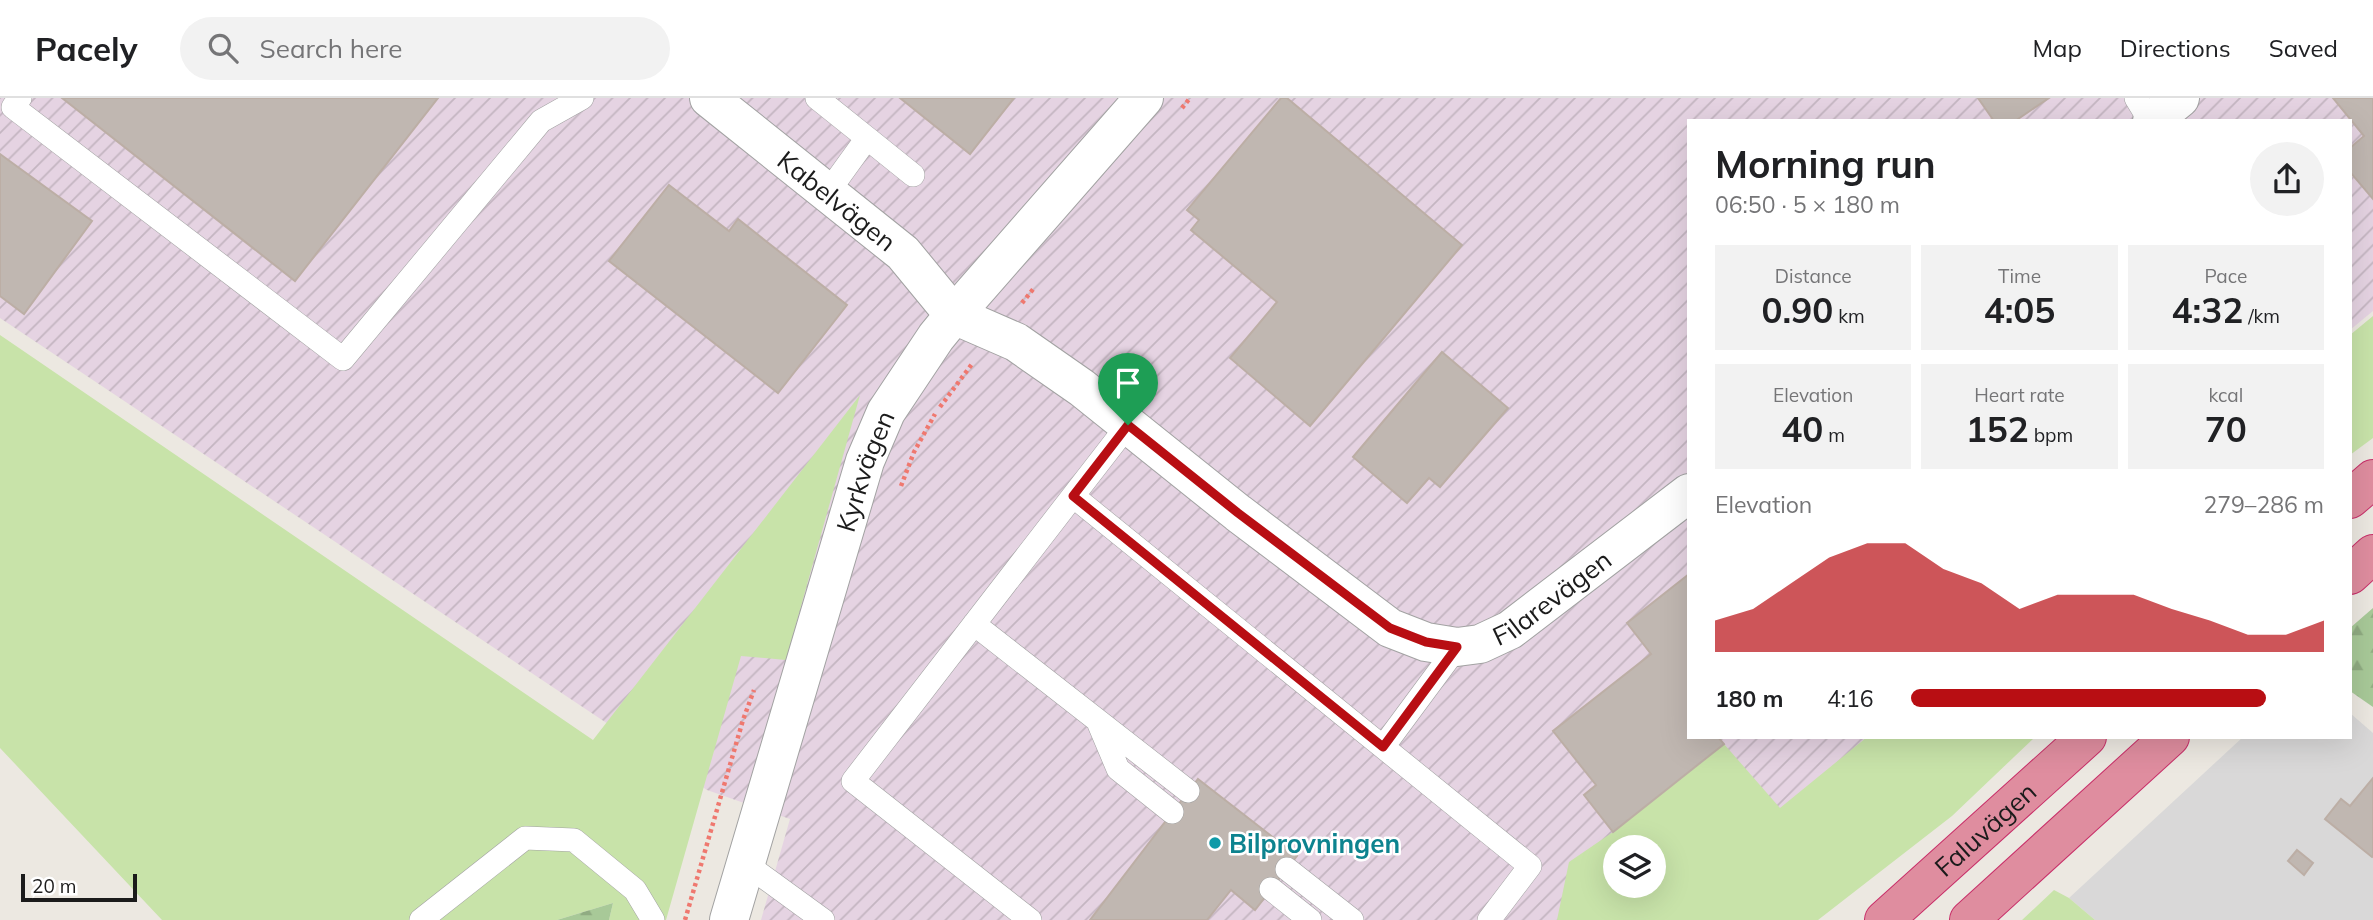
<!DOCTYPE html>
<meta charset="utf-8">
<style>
:root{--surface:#fff;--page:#f2f2f2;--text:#202124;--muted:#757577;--line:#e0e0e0;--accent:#b80e13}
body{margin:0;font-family:Mulish,sans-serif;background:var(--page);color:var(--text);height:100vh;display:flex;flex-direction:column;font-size:26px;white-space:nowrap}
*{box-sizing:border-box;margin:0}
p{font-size:23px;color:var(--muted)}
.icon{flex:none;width:38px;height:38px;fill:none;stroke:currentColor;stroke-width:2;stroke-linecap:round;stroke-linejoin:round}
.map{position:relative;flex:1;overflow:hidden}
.sheet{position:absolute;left:1687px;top:21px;width:665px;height:620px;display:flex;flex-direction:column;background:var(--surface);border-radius:0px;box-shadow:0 7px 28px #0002}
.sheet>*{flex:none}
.controls{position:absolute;left:1603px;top:737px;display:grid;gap:14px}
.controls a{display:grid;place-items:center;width:63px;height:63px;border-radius:50%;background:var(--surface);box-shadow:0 7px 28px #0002;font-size:35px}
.scale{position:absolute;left:21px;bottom:18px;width:116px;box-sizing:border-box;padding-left:7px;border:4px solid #1b1b1b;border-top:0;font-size:19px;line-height:24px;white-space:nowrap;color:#1b1b1b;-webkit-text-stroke:5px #fff;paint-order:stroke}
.pin{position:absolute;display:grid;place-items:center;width:60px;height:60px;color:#fff;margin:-72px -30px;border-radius:50% 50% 50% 0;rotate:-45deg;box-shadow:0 0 7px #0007}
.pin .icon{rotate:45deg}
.round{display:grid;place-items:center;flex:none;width:74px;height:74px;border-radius:37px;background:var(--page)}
.summary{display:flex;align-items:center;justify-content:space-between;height:119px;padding:0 28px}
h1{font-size:38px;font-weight:700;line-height:52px}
.metrics{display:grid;grid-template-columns:repeat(3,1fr);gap:10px;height:119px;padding:7px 28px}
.metrics div{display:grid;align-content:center;border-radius:0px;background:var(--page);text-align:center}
.metrics b{font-size:35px;font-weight:700}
.metrics small{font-size:19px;font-weight:400}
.metrics p{font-size:19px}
.chart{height:196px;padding:14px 28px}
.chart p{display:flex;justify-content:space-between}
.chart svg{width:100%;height:126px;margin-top:7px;fill:var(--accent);opacity:.7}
ul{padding:0 28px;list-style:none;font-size:23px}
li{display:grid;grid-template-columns:112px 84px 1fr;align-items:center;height:52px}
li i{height:18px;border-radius:9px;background:var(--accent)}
header{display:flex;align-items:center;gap:42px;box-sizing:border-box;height:98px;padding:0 35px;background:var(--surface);border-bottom:2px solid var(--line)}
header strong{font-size:33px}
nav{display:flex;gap:38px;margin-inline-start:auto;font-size:24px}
.search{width:490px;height:63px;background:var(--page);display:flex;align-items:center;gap:18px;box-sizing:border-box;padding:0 24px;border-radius:38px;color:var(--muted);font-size:26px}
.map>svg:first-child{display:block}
.residential{fill:#d9d8d8}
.industrial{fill:url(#industrial-furrows)}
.grass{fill:#c8e3a9;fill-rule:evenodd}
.forest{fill:url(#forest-firs)}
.building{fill:#c0b7b1;stroke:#bcaea5;stroke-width:2}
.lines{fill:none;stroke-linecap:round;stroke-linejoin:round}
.lane-casing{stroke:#a2a2a2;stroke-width:24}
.street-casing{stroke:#a2a2a2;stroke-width:40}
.highway-casing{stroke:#c82f69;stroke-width:40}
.path{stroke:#ef786f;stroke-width:4.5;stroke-dasharray:3.5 3.5;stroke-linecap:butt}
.lane{stroke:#fff;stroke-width:23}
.street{stroke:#fff;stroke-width:38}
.highway{stroke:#df8d9f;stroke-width:38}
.route-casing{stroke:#fff;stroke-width:14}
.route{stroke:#b80e13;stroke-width:9}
.culture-dot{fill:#0f9aa8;stroke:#fff;stroke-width:2.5}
.labels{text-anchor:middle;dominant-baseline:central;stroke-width:5;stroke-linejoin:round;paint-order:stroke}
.street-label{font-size:26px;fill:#1b1b1b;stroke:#fff}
.culture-label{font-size:26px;font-weight:bold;fill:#0d838f;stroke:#fff;text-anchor:start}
</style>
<header>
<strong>Pacely</strong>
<div class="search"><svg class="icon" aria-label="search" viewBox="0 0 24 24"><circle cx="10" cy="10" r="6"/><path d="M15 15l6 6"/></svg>Search here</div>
<nav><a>Map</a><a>Directions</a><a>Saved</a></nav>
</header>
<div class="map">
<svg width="2373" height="822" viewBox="0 0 2373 822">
<defs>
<pattern id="industrial-furrows" width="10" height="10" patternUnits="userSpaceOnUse" patternTransform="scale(1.75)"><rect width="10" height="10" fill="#e5d3e2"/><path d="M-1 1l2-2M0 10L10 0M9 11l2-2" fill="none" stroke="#c4b5c1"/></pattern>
<pattern id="forest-firs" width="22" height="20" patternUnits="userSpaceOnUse" patternTransform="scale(1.75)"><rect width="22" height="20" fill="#a8c998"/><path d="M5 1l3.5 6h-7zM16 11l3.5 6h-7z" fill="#90ac82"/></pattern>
</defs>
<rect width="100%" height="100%" fill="#ece8e1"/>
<path class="residential" d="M2350,615L2373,635V822H2095L2069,800L2243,639H2350Z"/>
<path class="industrial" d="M0,0H2373V213L2350,232V23H1689V639H1882L1767,738L1615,749L1571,822H761L790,721L707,692L0,220Z"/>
<path class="grass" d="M2373,218V340L2350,357V237Z
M0,237L593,642L860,297L786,562L741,558L666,822H609L613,805L557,822H162L0,650Z
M1867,639H2035L1952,718L1818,822H1557L1569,764L1613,734L1724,646L1780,710ZM1615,749H1654V788H1615Z
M2054,792L2069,800L2095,822H2022Z"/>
<path class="forest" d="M2373,510V609L2350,593V530Z
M613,805L609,822H557Z"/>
<path class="building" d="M62,0H438L295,183Z
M900,0H1014L970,56Z
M1281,0H1287L1462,147L1310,328L1230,260L1277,204L1191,132L1199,122L1187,112Z
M1978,0H2049L2015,23H1994Z
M2333,0H2373V101L2350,74V50L2364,38Z
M0,56L92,123L24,216L0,198Z
M669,87L729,133L738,121L847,207L778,295L609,163Z
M1442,254L1508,310L1440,389L1429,380L1407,405L1353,359Z
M1689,476V639H1718L1724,646L1613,734L1584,697L1596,687L1553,633L1651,556L1627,525Z
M2373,680V758L2372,759L2325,721L2341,701L2350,708Z
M1198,681L1297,758L1255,812L1231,792L1207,822H1090Z
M2297,752L2313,765L2304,777L2288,763Z"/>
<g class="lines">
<defs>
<path id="lane" d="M20,0L13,9L343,261L541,23L582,0
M817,0L867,40L828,94
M2136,0L2150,23
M867,40L913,77
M1073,398L1128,327
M974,526L1188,693
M1099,626L1118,671L1172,714
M1383,649L1457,549
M746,766L823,822
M1287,771L1352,822
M1271,791L1310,822
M421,822L525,740L574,742L635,792L653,822
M1030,822L853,683L1073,398L1530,768L1489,822"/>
<g id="street">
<path id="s1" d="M709,0L903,155L954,217L1016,244L1082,290L1238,415L1390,530L1426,544L1457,549L1480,546L1510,532L1689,395"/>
<path d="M2152,23L2180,0"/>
<path id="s2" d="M729,822L865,363L886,314L936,239L954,217L1144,0"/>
</g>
<g id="highway">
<path d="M2350,401L2373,381"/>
<path d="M2350,477L2373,456"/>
<path id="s3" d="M1884,822L2087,639"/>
<path d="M1969,822L2170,639"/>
</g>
</defs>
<use href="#lane" class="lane-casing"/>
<use href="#street" class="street-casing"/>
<use href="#highway" class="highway-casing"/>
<path class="path" d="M1182,10L1190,0
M1022,205L1034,190
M940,309L972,266
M901,388L914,354L935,316
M685,822L743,622L754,592"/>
<use href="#lane" class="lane"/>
<use href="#street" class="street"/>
<use href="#highway" class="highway"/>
</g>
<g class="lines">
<defs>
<path id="route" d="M1128,327L1238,415L1390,530L1426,544L1457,549L1383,649L1073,398Z"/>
</defs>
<use href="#route" class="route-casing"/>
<use href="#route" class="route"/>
</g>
<circle class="culture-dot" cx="1215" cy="745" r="7"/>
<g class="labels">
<g class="street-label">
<text stroke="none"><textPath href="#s1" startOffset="164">Kabelvägen</textPath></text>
<text stroke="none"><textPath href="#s2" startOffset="469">Kyrkvägen</textPath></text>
<text stroke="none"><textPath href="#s1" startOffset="1046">Filarevägen</textPath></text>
<text stroke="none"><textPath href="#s3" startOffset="136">Faluvägen</textPath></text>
</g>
<g class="culture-label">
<text x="1229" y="745">Bilprovningen</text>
</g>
</g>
</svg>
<div class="controls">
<a><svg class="icon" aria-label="layers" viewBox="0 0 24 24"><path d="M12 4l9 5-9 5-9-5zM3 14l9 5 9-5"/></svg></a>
</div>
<div class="scale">20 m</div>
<div class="pin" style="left:1128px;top:327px;background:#1e9e55"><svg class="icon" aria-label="arrive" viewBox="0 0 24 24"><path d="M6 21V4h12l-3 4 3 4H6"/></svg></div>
<section class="sheet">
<div class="summary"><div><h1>Morning run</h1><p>06:50 · 5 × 180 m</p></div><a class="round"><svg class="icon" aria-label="share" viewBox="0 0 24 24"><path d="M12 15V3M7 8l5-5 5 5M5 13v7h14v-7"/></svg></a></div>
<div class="metrics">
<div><p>Distance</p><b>0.90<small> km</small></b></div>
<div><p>Time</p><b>4:05</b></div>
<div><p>Pace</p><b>4:32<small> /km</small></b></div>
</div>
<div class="metrics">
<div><p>Elevation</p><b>40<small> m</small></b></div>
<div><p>Heart rate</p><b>152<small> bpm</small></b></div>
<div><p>kcal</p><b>70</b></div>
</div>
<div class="chart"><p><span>Elevation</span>279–286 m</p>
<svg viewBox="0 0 160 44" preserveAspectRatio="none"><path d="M0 44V33L10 29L20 20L30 11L40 6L50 6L60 15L70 20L80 29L90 24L100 24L110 24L120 29L130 33L140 38L150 38L160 33V44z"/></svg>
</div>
<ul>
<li><b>180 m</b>4:16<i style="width:86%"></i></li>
</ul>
</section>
</div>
